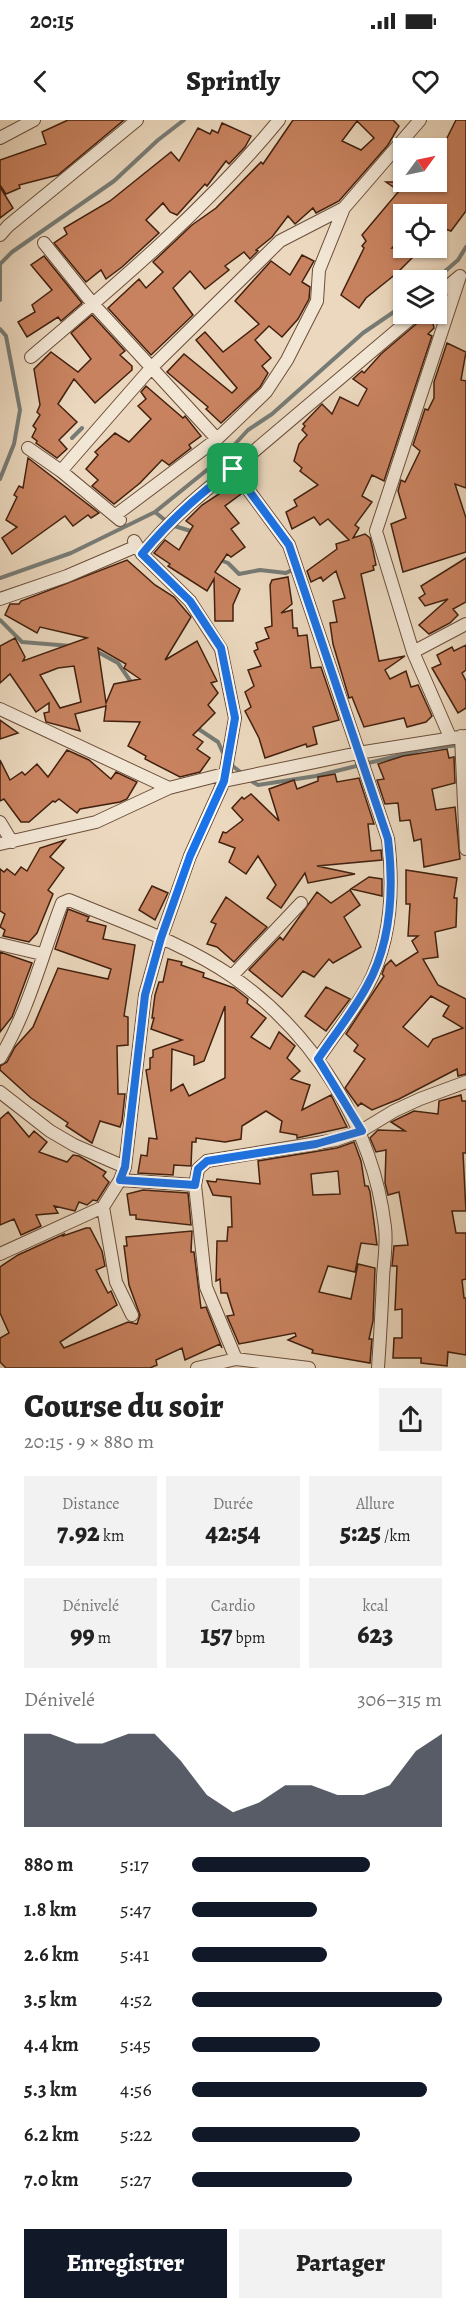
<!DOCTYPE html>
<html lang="fr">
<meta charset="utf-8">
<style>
:root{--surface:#fff;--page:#f2f2f2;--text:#222;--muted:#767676;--accent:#111827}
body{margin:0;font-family:Alegreya,serif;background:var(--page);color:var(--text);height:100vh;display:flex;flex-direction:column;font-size:22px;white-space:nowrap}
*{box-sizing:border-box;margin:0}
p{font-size:20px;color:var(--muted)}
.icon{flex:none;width:33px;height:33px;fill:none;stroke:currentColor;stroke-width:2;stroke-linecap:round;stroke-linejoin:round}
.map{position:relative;height:1248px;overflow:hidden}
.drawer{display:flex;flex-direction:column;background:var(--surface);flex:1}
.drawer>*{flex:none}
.needle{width:39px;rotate:57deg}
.fabs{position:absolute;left:393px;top:18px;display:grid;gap:12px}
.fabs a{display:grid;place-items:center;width:54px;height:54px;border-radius:0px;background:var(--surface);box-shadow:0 2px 4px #0004;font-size:30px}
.pin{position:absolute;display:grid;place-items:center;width:51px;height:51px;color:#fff;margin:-26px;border-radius:12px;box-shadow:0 3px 9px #0006}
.round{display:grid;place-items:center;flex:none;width:63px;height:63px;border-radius:0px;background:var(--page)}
.summary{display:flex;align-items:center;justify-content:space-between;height:102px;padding:0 24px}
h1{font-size:33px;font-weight:800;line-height:45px}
.stats{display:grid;grid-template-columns:repeat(3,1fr);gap:9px;height:102px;padding:6px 24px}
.stats div{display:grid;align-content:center;border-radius:0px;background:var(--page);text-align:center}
.stats b{font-size:26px;font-weight:800}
.stats small{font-size:16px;font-weight:400}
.stats p{font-size:16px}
.chart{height:168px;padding:12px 24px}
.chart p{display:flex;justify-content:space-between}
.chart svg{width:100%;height:108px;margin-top:6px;fill:var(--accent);opacity:.7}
.action{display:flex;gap:12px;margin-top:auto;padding:12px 24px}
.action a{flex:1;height:69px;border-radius:0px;background:var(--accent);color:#fff;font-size:24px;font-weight:800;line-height:69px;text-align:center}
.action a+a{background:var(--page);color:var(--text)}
ul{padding:0 24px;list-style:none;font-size:20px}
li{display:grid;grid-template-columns:96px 72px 1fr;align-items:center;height:45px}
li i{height:15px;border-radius:8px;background:var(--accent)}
.status{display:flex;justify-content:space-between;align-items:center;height:42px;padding:0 30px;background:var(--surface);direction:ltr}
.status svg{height:16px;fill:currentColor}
header{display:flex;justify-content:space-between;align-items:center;height:78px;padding:0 24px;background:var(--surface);font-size:27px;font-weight:800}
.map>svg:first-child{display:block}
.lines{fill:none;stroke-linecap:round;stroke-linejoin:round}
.stream{stroke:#777b75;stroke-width:4}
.building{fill:#c8825f;stroke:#42200e;stroke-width:1.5;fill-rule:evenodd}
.minor-casing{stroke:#6c4e3a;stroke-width:14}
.minor{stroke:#f2e6d5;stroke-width:12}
.route-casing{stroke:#fff;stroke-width:12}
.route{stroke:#1a73e8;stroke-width:8}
</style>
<div class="status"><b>20:15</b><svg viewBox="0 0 49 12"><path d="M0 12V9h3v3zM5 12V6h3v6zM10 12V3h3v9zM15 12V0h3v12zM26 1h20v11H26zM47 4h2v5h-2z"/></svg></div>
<header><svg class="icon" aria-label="back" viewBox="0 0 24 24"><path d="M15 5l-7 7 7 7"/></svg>Sprintly<svg class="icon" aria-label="heart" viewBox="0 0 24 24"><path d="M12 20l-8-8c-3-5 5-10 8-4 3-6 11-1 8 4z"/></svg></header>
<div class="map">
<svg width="466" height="1248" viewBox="0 0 466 1248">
<rect width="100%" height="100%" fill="#ebd8be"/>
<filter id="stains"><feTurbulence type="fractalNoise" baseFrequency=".00333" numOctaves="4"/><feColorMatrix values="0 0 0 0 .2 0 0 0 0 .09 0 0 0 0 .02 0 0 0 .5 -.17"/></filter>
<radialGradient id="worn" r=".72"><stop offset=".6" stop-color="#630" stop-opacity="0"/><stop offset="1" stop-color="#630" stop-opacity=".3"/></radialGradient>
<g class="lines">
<path class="stream" d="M435,160L458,140L466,127
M0,180V144L12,132L114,61L158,20L184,0
M0,209L6,216L20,290L14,324L0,359
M72,318L82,308
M155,392L171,405L194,412
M220,440L228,443L239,454L260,450L286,453L292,450
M0,458L71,433L155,392L223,337L248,310L272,294L363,213L404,185
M0,500L22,522L71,526
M96,531L118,543L133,565
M197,608L218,622L224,635
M230,644L243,654
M248,659L258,665L316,656L425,629L459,625"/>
</g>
<path class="building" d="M68,0H124L58,55L19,65L20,68L6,74L0,65V40L46,24L42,12Z
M293,0H393L399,6L388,25L339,81L316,93L313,88L295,104L288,96L272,117L256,130L258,131L250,139L244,132L225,146L229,150L205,169L190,151L173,168L193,195L151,235L108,188L139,159L146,168L163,152L153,142L192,105L216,88L261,42L263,44ZM357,1L374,18L361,30L342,21Z
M456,0H466V91L451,111L436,106V94H404V116L392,128H422L397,153L366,178L359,188L341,175L364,128L362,126L366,121L362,115L399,71L386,62H436V40Z
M222,3L251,16L245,27L229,44L226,41L207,66L205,64L177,95L170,92L163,83L146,100L159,113L122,147L106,159L101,150L86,162L54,123L67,114L64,108L110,81L171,32L179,41L198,8L210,14L212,10L218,13Z
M0,67L13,88L0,98Z
M302,135L314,141L302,162L310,167L309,179L298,199L282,217L269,206L255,220L271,238L262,246L268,253L260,267L221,303L206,289L208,287L167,252L184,234L232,273L237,268L196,220L205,212L223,232L259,204L235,181L271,141L290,155Z
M44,136L82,183L61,201L58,197L27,217L18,202L35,192L32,185L52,170L31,145Z
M92,195L125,231L120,235L132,246V250L95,283L74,259L58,284L77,302L59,320L67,329L57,338L36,323L37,321L32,317L36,309L33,306L40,295L37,292L40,285L34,249L51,232L78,252L91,239L71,213Z
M422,199L433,203L434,208L428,214L432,216L384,361L372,355L362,376L372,382L355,405L359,408L353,418L365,414L370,418L373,430L376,445L373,446L374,450L361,454L379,541L405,536L385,550L390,559L406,551L411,567L418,565L432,596L426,602L407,607L404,598L364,607L352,577L349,578L333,524L330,503L337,502L333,481L345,478L336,451L323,461L321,457L311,462L307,451L337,429L336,424L349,420L328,399L320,405L314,397L292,409L286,392L297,386L294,380L318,365L300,351L302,348L294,341L299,324L307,315L302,310L305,306L303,304L322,284L332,294L340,277L358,286L367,269L353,259L362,251L364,253L381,234Z
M447,223L466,232L461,260L466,261V368L455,364L466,398V432L403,452L391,404L406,398L398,371L401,360L405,362L420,331L413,325L425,289L428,290L434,278V262Z
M146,266L183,298L185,296L201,316L189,325L191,328L169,345L162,340L140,363L114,384L92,366L98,360L86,349L98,335L95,332L115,313L129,322L151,299L138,286L146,279L141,272Z
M28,338L99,393L91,398L88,395L73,406L65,396L12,434L2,418L17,407L6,400L17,377L14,375L19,366L23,368Z
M234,364L241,374L225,386L239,403L231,409L245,427L231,437L227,434L215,452L240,469L233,485V501H215L214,459L207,471L168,446L170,444L154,433L165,420L179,430L193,406L186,401L202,385Z
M466,438V482L453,489L458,495L450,503L429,514L419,505L448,479L425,486L419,478L425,474L421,466Z
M127,440L155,465L174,477L191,497L165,540L197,521L217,561L211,563L218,573L208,585L215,593L193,615L203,622L197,629L210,638L200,652L180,657L145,639L146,636L128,626L140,602L104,601L106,586L75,594L80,611L46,602L44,593L49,592V583L36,592L10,554L0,563V526L15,518L25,537L23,541L87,518L40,507L37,513L5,495L10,484H19L21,481ZM98,528L126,544L124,548L140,559L114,564L106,583ZM74,546L81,582L60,588L40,555L58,548Z
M288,457L292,484L281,493L292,490L293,508H297L298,516L307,515L311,548L321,547L339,600L313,607L317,624L307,627L306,624L265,638L259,618L245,591L251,587L245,572L254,566L248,550L261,546L254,531L258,529L256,523L269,518L265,508L272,506L270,465L272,460Z
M466,525V550L462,553L466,561V588L458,593L432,548L441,544L437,535L452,527L454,531Z
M0,600L18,613L0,619Z
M447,629L449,638L454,637L455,663L432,669L436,690L455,687L460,739L424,747L421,719L414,721L410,700L400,701L398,683L385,684L377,660L384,659L378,644L403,636Z
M67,630L89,640L111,659L116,652L137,662L127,679L120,682L80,689L77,693L59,679L55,682L53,681L29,702H21L4,679L0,681V640L10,660L22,652L25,655L37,644L48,657Z
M335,654L337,662L359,658L374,704H368L371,731L381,730L382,740L317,746L355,754L308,763L305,753L281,788L267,778L276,765L258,736L246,754L229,742L235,728L219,722L223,712L226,713L243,700L232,688L242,677L244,679L251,674L279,701L269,669L294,660L297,669L318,661V657Z
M65,720L50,737L64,748L48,770L53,774L37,813L29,822L3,816L5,810L0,807L5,794L0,791V749L4,752L7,749L15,755L21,747L27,751L40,728Z
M406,750L457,758L454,778H457L456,807L435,812L438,837L423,839L438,865L466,879V954L458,956L457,949L399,979L372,990L361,983L358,986L345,968L365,939L354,931L358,925L346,914L384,856L382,854L385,846L391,840L396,846L418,832L412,821L418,816H408L410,784H406ZM431,876L449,886L443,896L463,908L433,919L428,927L403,907Z
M369,757L382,759V776L351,769Z
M152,766L168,773L155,800L139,790Z
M350,770L360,785L344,797L361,827L333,843L329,839L314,857L303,851L282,877L249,850L280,817L283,820L317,772L331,783Z
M226,777L267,807L234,842L217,827L207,824L216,804L211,802Z
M68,789L89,797L87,801L106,806L103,819L135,825L124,896L128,897V925L117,926L118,974H125L122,1001L120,1007L100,1001L92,1023L66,1006L68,1003L31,978L0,950V946L7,942L15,927L33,907L58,848L108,859L111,849L55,829Z
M0,832L32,843L12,897L0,912Z
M168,839L182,842L181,845L204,853L203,857L234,868L248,879L247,883L266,898L251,917L270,929L279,912L295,926L287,938L300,951L291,959L310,965L302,990L331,975L347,1007L297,1018V1015L280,1012L282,1001L266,991L242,1006L241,1019L225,1022L196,1018V1022H192L191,1046L174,1045L173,1055L138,1053L141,1035L147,1036L149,1018L157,1019L146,950L150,949V938L153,937V930L182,920L151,909L154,898H152L155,875L159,862H163ZM225,886V958L189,976L183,964L171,971L172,929L194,936V945L204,941Z
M326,867L350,879L326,911L305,896Z
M461,975L462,981H466V1033H463L466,1091H452L456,1113H466V1159L462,1160L464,1178H466V1235L448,1232L447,1246L421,1243V1238H393L394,1218H402V1189L395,1190L397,1146H392L394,1126L408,1125L399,1072L388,1075L385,1063L386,1030L376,1032L370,1018L378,1010L405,1011L391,1002L414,991L438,994L439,981Z
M8,992L29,1017L34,1011L47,1022L39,1032L67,1042L73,1035L79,1036L106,1052L103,1056L109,1062L97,1081L93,1080L87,1085L79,1082L75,1091L54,1086L58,1093L36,1095L41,1106L21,1115L14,1099L0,1105V999Z
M354,1022L361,1041L365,1066H368L370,1072L377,1125L361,1123L355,1152L328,1146L319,1172L351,1179L358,1144L375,1148L373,1201L369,1219H372L370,1243L312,1233L313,1230L288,1220L296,1216L295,1213L239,1224L227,1196L234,1195L227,1173H221L220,1159L216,1161L217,1121H227L228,1107H232L231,1077L213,1075L207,1061L216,1062L217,1059L260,1064L258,1041L337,1028ZM338,1051L340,1074L313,1075L311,1054Z
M143,1070L188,1073L191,1105L136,1099V1095H130L127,1074Z
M86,1108H90L102,1131L105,1146L96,1150L108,1173L111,1171L117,1185L60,1222L64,1228L128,1202L137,1204L140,1195L129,1165L124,1126H127L126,1117L192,1111L191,1132H194L201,1188L206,1187L222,1228L220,1224L185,1240L182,1228L156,1240L157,1245L150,1248H6L0,1242V1218L9,1213L0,1193V1147L18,1135L64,1114L63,1116Z"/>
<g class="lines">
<defs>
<path id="minor" d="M0,18L34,0
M0,115L8,106L137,0
M44,123L93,184L217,319
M436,176L460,156
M31,237C118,163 206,89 279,0
M28,328L61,351L120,400
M233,349L289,425L388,719C394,769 392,821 367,867C353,892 334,915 318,939
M61,351L151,248L280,121L344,88
M117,394L217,319L266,272L287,240L317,181L319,150L344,88L420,0
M142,434C169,401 199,374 233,349L416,194
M0,479L67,456L137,426
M413,532L466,504
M0,589L169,668L224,654
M461,616L466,729
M450,617L413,532L376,411L460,156
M224,661L358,633L466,616
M0,702L12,722
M0,724L96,702L169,668
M0,824L42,834
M232,856L301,783
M0,938C29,890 42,835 62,783L69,780C124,803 184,823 233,857C315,914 373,1008 385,1107C387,1123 384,1141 383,1157C382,1187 380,1218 378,1248
M0,972L50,1011L74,1025L125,1047
M120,1060L195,1065L198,1049L207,1041L336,1020L361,1011L394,991L420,979L466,962
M195,1065L206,1167L236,1239
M103,1087L116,1162L132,1195
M0,1134L103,1087L120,1060L125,1047L145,875L161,818L190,736L224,661L235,598L221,529L190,481L142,434L134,421
M197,1248L236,1239L309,1248"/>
</defs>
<use href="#minor" class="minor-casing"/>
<use href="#minor" class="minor"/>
</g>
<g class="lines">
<defs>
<path id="route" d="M233,349L289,425L388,719C394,769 392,821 367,866C353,892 334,915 318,939L362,1011L316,1024L207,1041L198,1049L195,1065L120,1060L125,1047L145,875L161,818L190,736L224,661L235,598L221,528L190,481L142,434C169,401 199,374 233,349Z"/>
</defs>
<use href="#route" class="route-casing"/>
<use href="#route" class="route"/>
</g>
<rect width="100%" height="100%" filter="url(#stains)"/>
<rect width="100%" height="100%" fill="url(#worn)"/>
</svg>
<div class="fabs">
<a><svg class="needle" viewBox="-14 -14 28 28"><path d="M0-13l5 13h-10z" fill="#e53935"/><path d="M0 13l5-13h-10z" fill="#767676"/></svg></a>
<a><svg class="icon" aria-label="locate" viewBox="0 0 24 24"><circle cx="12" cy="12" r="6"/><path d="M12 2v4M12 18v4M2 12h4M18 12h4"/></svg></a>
<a><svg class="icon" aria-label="layers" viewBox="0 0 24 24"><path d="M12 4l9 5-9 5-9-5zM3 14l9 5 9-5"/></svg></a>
</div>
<div class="pin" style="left:233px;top:349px;background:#1e9e55"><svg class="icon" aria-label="arrive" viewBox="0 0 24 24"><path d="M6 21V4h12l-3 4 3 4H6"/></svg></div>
</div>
<section class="drawer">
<div class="summary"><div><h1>Course du soir</h1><p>20:15 · 9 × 880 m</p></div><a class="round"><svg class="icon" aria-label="share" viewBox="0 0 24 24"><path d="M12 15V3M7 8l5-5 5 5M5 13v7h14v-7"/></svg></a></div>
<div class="stats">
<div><p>Distance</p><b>7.92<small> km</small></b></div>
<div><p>Durée</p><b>42:54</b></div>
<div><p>Allure</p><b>5:25<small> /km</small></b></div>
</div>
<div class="stats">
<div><p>Dénivelé</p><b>99<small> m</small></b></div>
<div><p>Cardio</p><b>157<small> bpm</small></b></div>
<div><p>kcal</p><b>623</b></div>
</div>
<div class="chart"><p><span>Dénivelé</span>306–315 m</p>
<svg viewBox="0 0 160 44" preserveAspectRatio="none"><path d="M0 44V6L10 6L20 10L30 10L40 6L50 6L60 17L70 31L80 38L90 34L100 27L110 27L120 31L130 31L140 27L150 13L160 6V44z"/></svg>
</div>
<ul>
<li><b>880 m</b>5:17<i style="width:71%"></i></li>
<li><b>1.8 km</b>5:47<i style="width:50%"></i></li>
<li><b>2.6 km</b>5:41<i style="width:54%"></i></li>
<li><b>3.5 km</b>4:52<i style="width:100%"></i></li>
<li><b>4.4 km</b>5:45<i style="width:51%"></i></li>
<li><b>5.3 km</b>4:56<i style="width:94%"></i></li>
<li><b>6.2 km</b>5:22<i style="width:67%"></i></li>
<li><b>7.0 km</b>5:27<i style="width:64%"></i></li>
</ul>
<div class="action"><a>Enregistrer</a><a>Partager</a></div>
</section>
